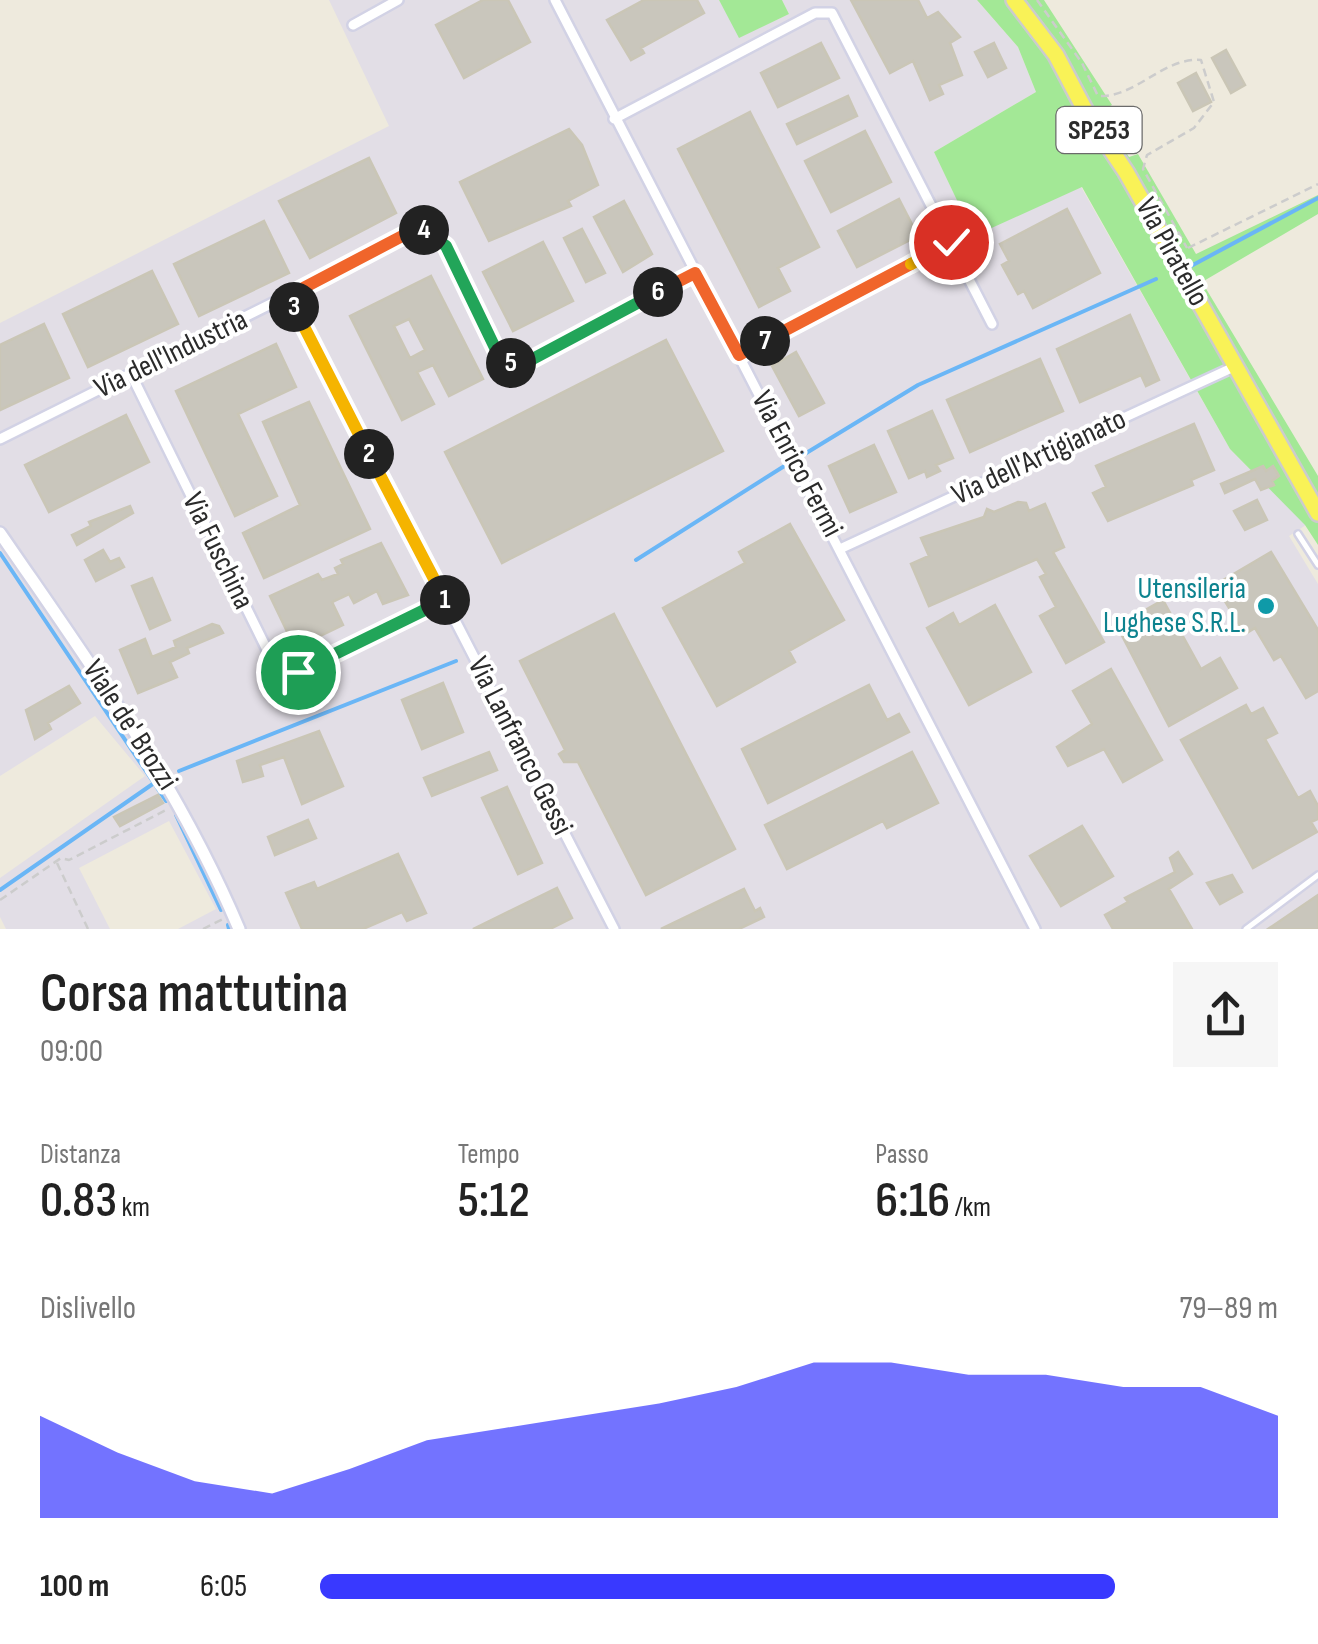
<!DOCTYPE html>
<html lang="it">
<meta charset="utf-8">
<style>
:root{--surface:#fff;--page:#f6f6f6;--text:#222;--muted:#767676;--accent:#3939ff}
body{margin:0;font-family:"Sofia Sans Condensed",sans-serif;background:var(--page);color:var(--text);height:100vh;display:flex;flex-direction:column;font-size:38px;white-space:nowrap}
*{box-sizing:border-box;margin:0}
p{font-size:32px;color:var(--muted)}
.icon{flex:none;width:55px;height:55px;fill:none;stroke:currentColor;stroke-width:2;stroke-linecap:round;stroke-linejoin:round}
.map{position:relative;height:929px;overflow:hidden}
.sheet{display:flex;flex-direction:column;background:var(--surface);flex:1}
.sheet>*{flex:none}
.pin{position:absolute;display:grid;place-items:center;width:85px;height:85px;color:#fff;margin:-42px;border:5px solid #fff;border-radius:50%;box-shadow:0 2px 10px #0007}
.km{position:absolute;width:50px;height:50px;margin:-25px;border-radius:50%;background:#222;color:#fff;font-size:28px;line-height:50px;text-align:center}
.round{display:grid;place-items:center;flex:none;width:105px;height:105px;border-radius:0px;background:var(--page)}
.head{display:flex;align-items:center;justify-content:space-between;height:170px;padding:0 40px}
h1{font-size:55px;font-weight:600;line-height:75px}
.figures{display:grid;grid-template-columns:repeat(3,1fr);gap:15px;height:170px;padding:10px 40px}
.figures div{display:grid;align-content:center}
.figures b{font-size:50px;font-weight:600}
.figures small{font-size:28px;font-weight:400}
.figures p{font-size:28px}
.chart{height:280px;padding:20px 40px}
.chart p{display:flex;justify-content:space-between}
.chart svg{width:100%;height:180px;margin-top:10px;fill:var(--accent);opacity:.7}
ul{padding:0 40px;list-style:none;font-size:32px}
li{display:grid;grid-template-columns:160px 120px 1fr;align-items:center;height:75px}
li i{height:25px;border-radius:12px;background:var(--accent)}
.map>svg:first-child{display:block}
.industrial{fill:#e2dee6}
.green{fill:#a3e896}
.lines{fill:none;stroke-linecap:round;stroke-linejoin:round}
.stream{stroke:#6ab6f6;stroke-width:4}
.building{fill:#c9c6bc;stroke:#cac6b6;stroke-width:2.5;fill-rule:evenodd}
.service-casing{stroke:#d2d2e5;stroke-width:10}
.minor-casing{stroke:#d2d2e5;stroke-width:14}
.tertiary-casing{stroke:#d2d2e5;stroke-width:16}
.primary-casing{stroke:#ccc;stroke-width:20}
.path{stroke:#ccc;stroke-width:2.5;stroke-dasharray:8 5;stroke-linecap:butt}
.service{stroke:#fff;stroke-width:5}
.minor{stroke:#fff;stroke-width:9}
.tertiary{stroke:#fff;stroke-width:11}
.primary{stroke:#f9f257;stroke-width:15}
.split-1-casing{stroke:#fff;stroke-width:20}
.split-2-casing{stroke:#fff;stroke-width:20}
.split-3-casing{stroke:#fff;stroke-width:20}
.split-4-casing{stroke:#fff;stroke-width:20}
.split-5-casing{stroke:#fff;stroke-width:20}
.split-6-casing{stroke:#fff;stroke-width:20}
.split-7-casing{stroke:#fff;stroke-width:20}
.split-8-casing{stroke:#fff;stroke-width:20}
.split-9-casing{stroke:#fff;stroke-width:20}
.split-1{stroke:#22a559;stroke-width:12}
.split-2{stroke:#f5b400;stroke-width:12}
.split-3{stroke:#f5b400;stroke-width:12}
.split-4{stroke:#f0652b;stroke-width:12}
.split-5{stroke:#22a559;stroke-width:12}
.split-6{stroke:#22a559;stroke-width:12}
.split-7{stroke:#f0652b;stroke-width:12}
.split-8{stroke:#f0652b;stroke-width:12}
.split-9{stroke:#f5b400;stroke-width:12}
.culture-dot{fill:#0f9aa8;stroke:#fff;stroke-width:4}
.labels{text-anchor:middle;dominant-baseline:central;stroke-width:8;stroke-linejoin:round;paint-order:stroke}
.shield{fill:#fff;stroke:#6b6b6b;stroke-width:2.5}
.shield-label{font-size:28px;font-weight:bold;fill:#2b2b2b}
.street-label{font-size:30px;fill:#2b2b2b;stroke:#fff}
.culture-label{font-size:30px;fill:#0d838f;stroke:#fff;text-anchor:end}
</style>
<div class="map">
<svg width="1318" height="929" viewBox="0 0 1318 929">
<rect width="100%" height="100%" fill="#eeeadd"/>
<path class="industrial" d="M329,0H719L740,37L789,14L782,0H977L1018,47L1036,92L934,152L974,235L1081,187L1230,449L1306,525L1289,536L1318,584V929H178L216,909L169,821L79,868L110,929H6L0,917V878L145,776L95,716L0,776V323L389,126Z"/>
<path class="green" d="M719,0H782L789,14L739,38Z
M977,0H1044L1112,105L1101,111L1129,157L1138,154L1196,254L1318,195V214L1202,282L1318,476V545L1305,525L1230,449L1082,187L974,236L934,152L1036,92L1018,47Z"/>
<g class="lines">
<path class="stream" d="M1191,266L1318,198
M803,455L918,385L1156,279
M0,553L166,801
M636,560L786,465
M179,771L456,661
M176,815L221,910
M0,890L157,781
M228,925L229,929"/>
</g>
<path class="building" d="M483,0H508L530,42L464,78L436,25Z
M644,0H697L704,13L641,48L644,53L631,60L607,20Z
M851,0H918L927,18L938,12L960,37L950,43L962,75L939,85L943,94L930,100L913,61L890,73Z
M821,43L839,78L778,107L761,73Z
M994,43L1006,68L988,77L975,52Z
M1226,50L1245,85L1231,93L1212,58Z
M1196,73L1211,102L1193,111L1178,83Z
M848,96L857,116L797,144L787,124Z
M750,112L819,247L778,268L790,291L759,307L678,149Z
M569,129L582,145L598,185L568,201L571,206L489,241L460,182Z
M865,131L891,182L831,212L805,161Z
M369,158L396,213L310,258L279,201Z
M899,199L918,236L857,267L838,231Z
M624,201L652,254L623,272L594,217Z
M1067,209L1100,273L1033,308L1024,291L1018,294L1002,265L1009,261L1000,244Z
M264,221L289,273L199,316L174,264Z
M582,229L605,273L586,282L564,238Z
M543,242L573,301L513,331L483,272Z
M152,271L178,324L88,367L63,314Z
M431,276L483,379L449,396L433,365L417,372L434,404L402,420L350,316ZM409,319L425,350L410,358L394,326Z
M1130,315L1159,380L1146,386L1141,375L1080,402L1057,349Z
M44,324L69,378L0,410V345Z
M666,340L723,451L502,563L445,452Z
M276,344L296,387L238,414L277,496L235,516L176,391Z
M796,352L824,403L799,416L772,366Z
M1040,359L1063,411L970,452L947,400Z
M309,402L370,529L264,578L243,533L300,505L263,422Z
M932,411L953,458L936,465L940,471L927,477L925,471L909,478L888,431Z
M126,415L149,462L49,512L25,465Z
M1194,424L1214,470L1191,480L1193,485L1108,521L1093,493L1106,487L1096,466Z
M874,445L896,492L850,512L829,466Z
M1263,466L1266,471L1273,466L1279,476L1272,481L1274,485L1261,490L1255,479L1225,493L1221,484Z
M1257,500L1267,520L1245,530L1234,511Z
M1018,502L1026,503L1029,511L1045,504L1064,547L1053,552L1104,642L1066,663L1040,616L1056,607L1040,577L1046,574L1037,559L929,606L911,564L929,556L921,538L984,517L987,509L994,512Z
M130,506L133,513L77,545L72,535L91,526L89,522Z
M790,524L844,620L789,651L795,662L717,706L663,608L745,563L739,552Z
M381,543L408,595L383,604L377,591L354,603L349,594L332,602L343,625L295,648L270,596L318,574L322,580L338,574L335,568L343,564L341,560Z
M103,550L110,562L119,558L124,567L96,581L85,560Z
M1271,552L1318,630V691L1306,698L1281,656L1274,660L1255,628L1245,634L1215,585Z
M152,578L170,620L150,629L132,586Z
M1163,600L1201,669L1220,658L1237,688L1169,726L1117,626Z
M995,605L1031,672L969,705L927,628L953,613L959,625Z
M614,614L735,849L646,895L578,762H564L559,754L565,750L520,661Z
M212,624L219,626L223,633L187,648L189,653L170,662L177,677L138,693L120,650L145,639L152,657L176,647L174,641Z
M1111,669L1162,760L1123,782L1104,749L1068,766L1057,747L1092,724L1073,691Z
M443,683L463,732L422,749L402,700Z
M869,685L887,720L899,714L909,732L768,803L742,749Z
M69,686L80,703L48,723L51,729L35,739L26,710Z
M1246,705L1251,714L1263,708L1277,733L1265,739L1298,798L1310,791L1318,806V819L1311,822L1317,832L1253,868L1181,740Z
M319,731L343,786L302,804L284,757L260,765L263,776L243,782L237,761Z
M489,752L497,770L432,796L424,778Z
M912,752L938,803L887,828L883,821L787,869L765,825Z
M507,787L542,863L518,874L482,798Z
M158,795L163,803L120,826L114,817Z
M308,820L316,838L275,855L268,837Z
M1082,826L1113,876L1061,906L1030,856Z
M1178,852L1192,874L1169,889L1192,929H1113L1105,915L1128,902L1125,898L1175,872L1170,858Z
M398,854L426,913L407,921L402,912L363,929H302L286,893L314,882L317,889Z
M1232,875L1242,892L1220,904L1207,883Z
M557,888L572,918L550,929H473Z
M744,889L755,911L760,908L764,917L739,929H661Z
M1318,895V929H1268Z"/>
<g class="lines">
<defs>
<path id="service" d="M1298,534L1318,565
M1246,929L1318,875"/>
<path id="minor" d="M555,0L1035,929
M353,25L398,0
M614,119L815,13H832L992,324
M288,296L614,929
M739,355L951,242
M131,374L276,668L287,673L299,671L445,602
M0,439L417,231L441,238L498,354L511,363L527,362L695,273
M842,548L1236,366"/>
<path id="tertiary" d="M0,533C90,664 177,782 239,929"/>
<path id="primary" d="M1014,0L1056,55L1086,112L1126,172L1318,513"/>
</defs>
<use href="#service" class="service-casing"/>
<use href="#minor" class="minor-casing"/>
<use href="#tertiary" class="tertiary-casing"/>
<use href="#primary" class="primary-casing"/>
<path class="path" d="M1037,0L1082,63L1098,96C1136,98 1163,57 1201,60L1214,102L1194,128L1147,155L1143,169L1187,248
M1188,248L1318,184
M57,863L88,929
M0,900L61,858L69,860L168,809
M203,929L223,919"/>
<use href="#service" class="service"/>
<use href="#minor" class="minor"/>
<use href="#tertiary" class="tertiary"/>
<use href="#primary" class="primary"/>
</g>
<g class="lines">
<defs>
<path id="split-1" d="M298,672L445,600"/>
<path id="split-2" d="M369,454L445,600"/>
<path id="split-3" d="M294,307L369,454"/>
<path id="split-4" d="M294,307L288,296L408,233L424,230"/>
<path id="split-5" d="M424,230L446,246L498,354L511,363"/>
<path id="split-6" d="M511,363L527,362L658,292"/>
<path id="split-7" d="M658,292L695,273L739,355L765,341"/>
<path id="split-8" d="M765,341L911,264"/>
<path id="split-9" d="M911,264L951,242"/>
</defs>
<use href="#split-1" class="split-1-casing"/>
<use href="#split-2" class="split-2-casing"/>
<use href="#split-3" class="split-3-casing"/>
<use href="#split-4" class="split-4-casing"/>
<use href="#split-5" class="split-5-casing"/>
<use href="#split-6" class="split-6-casing"/>
<use href="#split-7" class="split-7-casing"/>
<use href="#split-8" class="split-8-casing"/>
<use href="#split-9" class="split-9-casing"/>
<use href="#split-1" class="split-1"/>
<use href="#split-2" class="split-2"/>
<use href="#split-3" class="split-3"/>
<use href="#split-4" class="split-4"/>
<use href="#split-5" class="split-5"/>
<use href="#split-6" class="split-6"/>
<use href="#split-7" class="split-7"/>
<use href="#split-8" class="split-8"/>
<use href="#split-9" class="split-9"/>
</g>
<circle class="culture-dot" cx="1266" cy="606" r="10"/>
<g class="labels">
<rect class="shield" x="1056.5" y="107" width="85" height="46" rx="8"/>
<g class="shield-label">
<text x="1099" y="130">SP253</text>
</g>
<g class="street-label">
<text transform="translate(1172 252) rotate(61)">Via Piratello</text>
<text transform="translate(171 354) rotate(-26)">Via dell'Industria</text>
<text transform="translate(1039 457) rotate(-25)">Via dell'Artigianato</text>
<text transform="translate(797 464) rotate(62)">Via Enrico Fermi</text>
<text transform="translate(218 551) rotate(64)">Via Fuschina</text>
<text transform="translate(130 725) rotate(57)">Viale de' Brozzi</text>
<text transform="translate(520 746) rotate(63)">Via Lanfranco Gessi</text>
</g>
<g class="culture-label">
<text x="1246" y="589">Utensileria<tspan x="1246" dy="34">Lughese S.R.L.</tspan></text>
</g>
</g>
</svg>
<div class="pin" style="left:298px;top:672px;background:#1e9e55"><svg class="icon" aria-label="arrive" viewBox="0 0 24 24"><path d="M6 21V4h12l-3 4 3 4H6"/></svg></div>
<div class="pin" style="left:951px;top:242px;background:#d93025"><svg class="icon" aria-label="check" viewBox="0 0 24 24"><path d="M5 12l5 5 9-10"/></svg></div>
<b class="km" style="left:445px;top:600px">1</b>
<b class="km" style="left:369px;top:454px">2</b>
<b class="km" style="left:294px;top:307px">3</b>
<b class="km" style="left:424px;top:230px">4</b>
<b class="km" style="left:511px;top:363px">5</b>
<b class="km" style="left:658px;top:292px">6</b>
<b class="km" style="left:765px;top:341px">7</b>
</div>
<section class="sheet">
<div class="head"><div><h1>Corsa mattutina</h1><p>09:00</p></div><a class="round"><svg class="icon" aria-label="share" viewBox="0 0 24 24"><path d="M12 15V3M7 8l5-5 5 5M5 13v7h14v-7"/></svg></a></div>
<div class="figures">
<div><p>Distanza</p><b>0.83<small> km</small></b></div>
<div><p>Tempo</p><b>5:12</b></div>
<div><p>Passo</p><b>6:16<small> /km</small></b></div>
</div>
<div class="chart"><p><span>Dislivello</span>79–89 m</p>
<svg viewBox="0 0 160 44" preserveAspectRatio="none"><path d="M0 44V19L10 28L20 35L30 38L40 32L50 25L60 22L70 19L80 16L90 12L100 6L110 6L120 9L130 9L140 12L150 12L160 19V44z"/></svg>
</div>
<ul>
<li><b>100 m</b>6:05<i style="width:83%"></i></li>
</ul>
</section>
